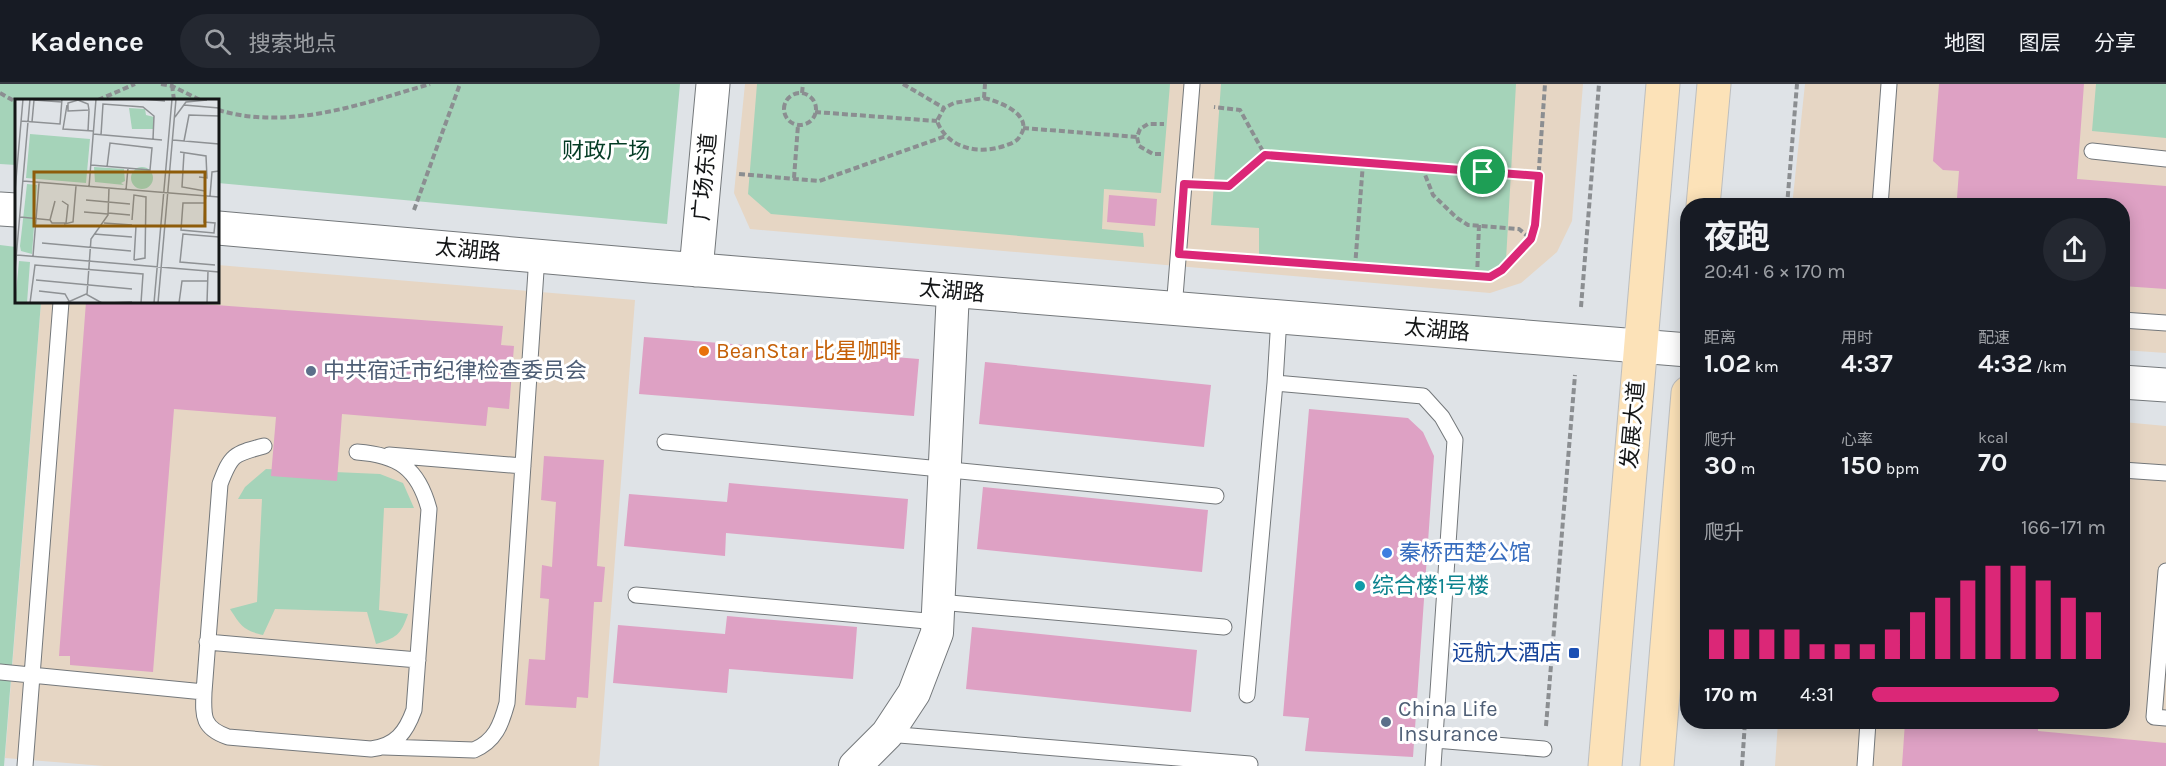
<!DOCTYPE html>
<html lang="zh">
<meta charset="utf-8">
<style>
:root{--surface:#171b24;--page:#242831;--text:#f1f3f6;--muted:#9ea1a6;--line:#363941;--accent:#db2777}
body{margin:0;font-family:Karla,"Noto Sans SC",sans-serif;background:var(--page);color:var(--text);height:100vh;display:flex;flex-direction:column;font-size:22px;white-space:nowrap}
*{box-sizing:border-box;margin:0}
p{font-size:20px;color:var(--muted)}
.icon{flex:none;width:33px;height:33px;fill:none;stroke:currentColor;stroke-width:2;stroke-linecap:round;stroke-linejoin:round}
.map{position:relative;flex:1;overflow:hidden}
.drawer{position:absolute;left:1680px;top:114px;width:450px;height:531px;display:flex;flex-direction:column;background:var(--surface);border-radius:24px;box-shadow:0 3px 15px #0003}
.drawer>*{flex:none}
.pin{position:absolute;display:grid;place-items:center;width:51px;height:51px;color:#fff;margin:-26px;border:3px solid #fff;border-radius:50%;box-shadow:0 2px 6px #0007}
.round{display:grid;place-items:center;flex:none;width:63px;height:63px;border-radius:32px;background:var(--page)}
.summary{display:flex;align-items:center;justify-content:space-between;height:102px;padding:0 24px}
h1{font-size:33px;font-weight:700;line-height:45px}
.figures{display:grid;grid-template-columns:repeat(3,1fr);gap:9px;height:102px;padding:6px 24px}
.figures div{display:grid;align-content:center}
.figures b{font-size:26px;font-weight:700}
.figures small{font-size:16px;font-weight:400}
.figures p{font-size:16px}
.chart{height:168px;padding:12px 24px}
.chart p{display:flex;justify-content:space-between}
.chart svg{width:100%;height:108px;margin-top:6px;stroke:var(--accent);stroke-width:6}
ul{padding:0 24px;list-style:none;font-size:20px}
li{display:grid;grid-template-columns:96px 72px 1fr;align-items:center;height:45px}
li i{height:15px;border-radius:8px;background:var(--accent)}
header{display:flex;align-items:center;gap:36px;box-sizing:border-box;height:84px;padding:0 30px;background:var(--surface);border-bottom:2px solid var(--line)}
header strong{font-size:28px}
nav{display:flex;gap:33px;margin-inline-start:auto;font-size:21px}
.search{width:420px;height:54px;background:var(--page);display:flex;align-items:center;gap:15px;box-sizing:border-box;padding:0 21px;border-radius:33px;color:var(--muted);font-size:22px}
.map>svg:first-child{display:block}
.commercial{fill:#e6d6c4}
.green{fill:#a5d3b9}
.building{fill:#dea1c4}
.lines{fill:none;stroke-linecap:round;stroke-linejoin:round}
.service-casing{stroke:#74787b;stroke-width:17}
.minor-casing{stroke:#74787b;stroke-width:34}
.tertiary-casing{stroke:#74787b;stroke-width:35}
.primary-casing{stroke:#bdbebe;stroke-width:35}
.path{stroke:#8b8e91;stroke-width:4;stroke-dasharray:6 3;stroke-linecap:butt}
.service{stroke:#fff;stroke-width:15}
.minor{stroke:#fff;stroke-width:32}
.tertiary{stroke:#fff;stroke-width:33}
.primary{stroke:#fce2b8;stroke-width:33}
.route-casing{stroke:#fff;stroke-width:12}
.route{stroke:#db2777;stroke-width:8}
.food-dot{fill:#e8710a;stroke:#fff;stroke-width:2}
.service-dot{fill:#5c6f8a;stroke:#fff;stroke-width:2}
.shop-dot{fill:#3f7fe0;stroke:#fff;stroke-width:2}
.culture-dot{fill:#0f9aa8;stroke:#fff;stroke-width:2}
.transit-dot{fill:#1a4fb4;stroke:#fff;stroke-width:2}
.labels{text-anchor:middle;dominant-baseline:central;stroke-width:6;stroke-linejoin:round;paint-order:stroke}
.park-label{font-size:22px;fill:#043c25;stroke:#fff}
.street-label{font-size:22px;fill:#141617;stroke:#fff}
.food-label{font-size:22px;fill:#c56008;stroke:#fff;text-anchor:start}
.service-label{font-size:22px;fill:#4e5e75;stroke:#fff;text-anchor:start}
.shop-label{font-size:22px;fill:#366cbe;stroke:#fff;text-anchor:start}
.culture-label{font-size:22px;fill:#0d838f;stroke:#fff;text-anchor:start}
.transit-label{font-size:22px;fill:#164399;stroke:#fff;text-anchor:end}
.inset-road{fill:none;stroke:#8e9194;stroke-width:1.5}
.view{fill:#8e5c0a;fill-opacity:0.15;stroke:#8e5c0a;stroke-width:3}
.inset-edge{fill:none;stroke:#141617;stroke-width:3}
</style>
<header>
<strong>Kadence</strong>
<div class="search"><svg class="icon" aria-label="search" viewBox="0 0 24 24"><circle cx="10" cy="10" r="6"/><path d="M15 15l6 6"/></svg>搜索地点</div>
<nav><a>地图</a><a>图层</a><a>分享</a></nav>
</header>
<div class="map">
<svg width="2166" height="682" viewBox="0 0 2166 682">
<rect width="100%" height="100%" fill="#dfe3e7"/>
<path class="commercial" d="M745,0H1583L1572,137L1557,168L1521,199L1490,209L750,145L734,109Z
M1805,0H2166V269L2123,266L2122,122H1792Z
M218,181L635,216L599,682H104L5,674L41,218H218Z
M2123,338L2166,342V682H1775L1778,638H2122Z"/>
<path class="green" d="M0,0H680L667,140L218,99V16H16V81L0,80Z
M757,0H1170L1161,109L1104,105L1102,145L1143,149L1144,163L771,130L748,110Z
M1221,0H1516L1506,176C1500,192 1493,193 1477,193L1259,176V144L1211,141Z
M2096,0H2166V54L2092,47Z
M0,161L16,163V218H41L4,682H0Z
M266,385L380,390L403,399L414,424H384L379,526L408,530C401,551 396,554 376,560L367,528L275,525L263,551C243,546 241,542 230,525L257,518L262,415H238L245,403Z"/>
<path class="building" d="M1939,0H2084L2077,95L2166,102V205L2122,202V122H1961L1957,114L1959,87L1943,86L1933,77Z
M1109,111L1157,115L1155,142L1107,138Z
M86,218H175L503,242L501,261L514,262L509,325L488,323L486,342L342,330L337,397L271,392L276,333L174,325L153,588L70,581V572H59Z
M644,253L919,275L914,332L639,310Z
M985,278L1211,301L1204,363L979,340Z
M1309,325L1408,334L1423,348L1434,372L1413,673L1305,667L1309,634L1283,632Z
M544,372L604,376L597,482L605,483L602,518H594L588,614L577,613L576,624L525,621L529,575L545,576L549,515L540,514L542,481L552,483L556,418L541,416Z
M729,399L908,415L904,465L726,449L725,472L624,462L629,410L727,418Z
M983,403L1208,426L1202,488L977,465Z
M727,532L857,543L853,595L729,585L727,609L613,599L618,541L725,550Z
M972,543L1197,566L1191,628L966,605Z
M1905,638H2038V647L2166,659V682H1902Z"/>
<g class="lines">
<defs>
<path id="service" d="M2092,67L2166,75
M1880,122L1889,0
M1174,225L1192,0
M2122,236L2166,239
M1275,299L1279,233
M665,358L1216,412
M389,371L523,382
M2122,386L2166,389
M2166,487L2154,633L2166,634
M636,511L938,538
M939,518L1224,543
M207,558L418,576
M0,588L204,608L220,400C231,371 233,370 264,362
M204,608C203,632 202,644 228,653L371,665C396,662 406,648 414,626L429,425C418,384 398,371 357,368
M1247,611L1275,299L1423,312L1442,333L1455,356L1433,682
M887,650L1250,680
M1435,656L1544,665
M384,663L474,666C495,657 501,641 507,619L537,172
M25,682L61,218
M1865,682L1868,638"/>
<path id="minor" d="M855,682L887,650L914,609L937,549L953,207"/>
<path id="tertiary" d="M0,125L16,126
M218,144L650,182L1688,266
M696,186L713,0
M2122,298L2166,301"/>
<path id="primary" d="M1703,122L1714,0
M1605,682L1663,0
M1657,682L1688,309"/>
</defs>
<use href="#service" class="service-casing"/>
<use href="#minor" class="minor-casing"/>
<use href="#tertiary" class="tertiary-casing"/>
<use href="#primary" class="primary-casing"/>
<path class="path" d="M161,0L172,2L200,16
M903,0L944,24
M172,1L174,16
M0,9L16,18
M802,9L803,0
M784 25a16 16 0 1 1 32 0a16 16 0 1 1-32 0Z
M984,14C998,17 1035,31 1020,52C1017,58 1010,60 1004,62C978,71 947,64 937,37L944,24L954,19Z
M984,14L985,0
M98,16L135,0
M218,26C290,47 361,20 430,0
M815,28L937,37
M1023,44L1137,53
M1161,70H1153L1139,62L1137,53L1140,45L1148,40H1164
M1265,71L1539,92
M1422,83L1433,111L1457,134L1468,141L1519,145L1531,155
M739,90L819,97L946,52
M794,94L798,41
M1209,101L1229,102L1265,71L1240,26L1214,23
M1787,122L1797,0
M414,126L460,0
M1479,141L1477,193H1490L1502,186L1531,155L1535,141L1545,0
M1203,171L1477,193
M1355,183L1363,79
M1581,223L1599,0
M1546,642L1575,291
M1742,682L1745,638"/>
<use href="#service" class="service"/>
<use href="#minor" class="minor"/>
<use href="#tertiary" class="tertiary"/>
<use href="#primary" class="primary"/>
</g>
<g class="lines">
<defs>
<path id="route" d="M1265,71L1539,92L1535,141L1531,155L1502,186L1490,193L1179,170L1184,100L1229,102Z"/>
</defs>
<use href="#route" class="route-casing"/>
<use href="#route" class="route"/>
</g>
<circle class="food-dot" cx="704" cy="267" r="6"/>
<g class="service-dot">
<circle cx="311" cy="287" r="6"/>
<circle cx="1386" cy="638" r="6"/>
</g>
<circle class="shop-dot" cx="1387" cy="469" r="6"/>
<circle class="culture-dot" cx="1360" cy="502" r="6"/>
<rect class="transit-dot" x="1568" y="563" width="12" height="12" rx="3"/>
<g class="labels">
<g class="park-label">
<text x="606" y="67">财政广场</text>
</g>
<g class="street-label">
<text transform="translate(705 93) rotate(-85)">广场东道</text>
<text transform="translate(468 166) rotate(5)">太湖路</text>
<text transform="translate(952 207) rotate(5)">太湖路</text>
<text transform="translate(1437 246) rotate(5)">太湖路</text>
<text transform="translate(1633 341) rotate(-85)">发展大道</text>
</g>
<g class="food-label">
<text x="716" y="267">BeanStar 比星咖啡</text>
</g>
<g class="service-label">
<text x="323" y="287">中共宿迁市纪律检查委员会</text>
<text x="1398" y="625">China Life<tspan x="1398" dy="25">Insurance</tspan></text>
</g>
<g class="shop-label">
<text x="1399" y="469">秦桥西楚公馆</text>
</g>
<g class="culture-label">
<text x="1372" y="502">综合楼1号楼</text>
</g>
<g class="transit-label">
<text x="1562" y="569">远航大酒店</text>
</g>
</g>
<g transform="translate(15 15)">
<rect width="204" height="204" fill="#dfe3e7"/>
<path d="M114,9L130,10L131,16L139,18L138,30H117ZM15,35L75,40L71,84L11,79ZM79,68L109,70L110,82L106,84L109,86L80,83ZM116 79a11 11 0 1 1 22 0a11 11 0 1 1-22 0ZM12,85L22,86L17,155L6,152L5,147ZM4,162L15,163L12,204H0Z" fill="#a5d3b9"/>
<path class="inset-road" d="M128,0L150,2M63,1L73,5L74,11L53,12V4ZM52,6L48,30L78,32M169,6L204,9M160,18L171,3L192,1M6,22L45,25L47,0M17,23L19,1L47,3M73,32L74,12M78,35L147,41M86,36L88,5L128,8L139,17L138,40M158,41L204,45M169,42L174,16L204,17M165,53L191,57L192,79L184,78M169,54L167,88L190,92M76,66L135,71L137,49L95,44L92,68M8,82L204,98M74,88L81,0M111,91L113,69M0,92L8,0M195,97L197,73L204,72M71,101L115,105M190,104H168L166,131L199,134L200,124L189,123L190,102L191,97M69,113L93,115M93,114L115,116M5,118L35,121L40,102M35,121L37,124H51L53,106L47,102M117,121L119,96L131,98L130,159L119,161M89,124L117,126M49,125L58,123L61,87M79,135L117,138M27,144L116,152M2,156L204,173M18,157L24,84M119,161L121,127M200,166L165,163L168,135L204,138M0,171L15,0M21,181L117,190M24,192L50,195L54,202M72,195L76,140L93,116L94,89M15,204L20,166L128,175L126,204M51,204L71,195L87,204M93,204L117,203M139,204L157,0M143,204L161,0M164,204L167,182H193M192,204L193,172"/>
<path class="view" d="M19,73H190V127H19Z"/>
<rect width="204" height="204" class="inset-edge"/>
</g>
</svg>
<div class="pin" style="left:1483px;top:88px;background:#1e9e55"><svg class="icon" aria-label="arrive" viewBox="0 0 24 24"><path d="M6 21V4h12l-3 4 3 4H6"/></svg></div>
<section class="drawer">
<div class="summary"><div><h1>夜跑</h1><p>20:41 · 6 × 170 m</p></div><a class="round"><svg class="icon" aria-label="share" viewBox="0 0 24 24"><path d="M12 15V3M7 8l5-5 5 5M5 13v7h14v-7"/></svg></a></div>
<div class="figures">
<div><p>距离</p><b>1.02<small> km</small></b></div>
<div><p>用时</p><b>4:37</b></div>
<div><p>配速</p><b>4:32<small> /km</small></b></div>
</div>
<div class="figures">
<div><p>爬升</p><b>30<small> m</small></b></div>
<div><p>心率</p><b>150<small> bpm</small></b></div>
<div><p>kcal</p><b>70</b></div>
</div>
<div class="chart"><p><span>爬升</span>166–171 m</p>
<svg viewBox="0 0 160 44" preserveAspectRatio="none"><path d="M5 44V32M15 44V32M25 44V32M35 44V32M45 44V38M55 44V38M65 44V38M75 44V32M85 44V25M95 44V19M105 44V12M115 44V6M125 44V6M135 44V12M145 44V19M155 44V25"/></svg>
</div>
<ul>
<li><b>170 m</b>4:31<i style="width:80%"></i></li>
</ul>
</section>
</div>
